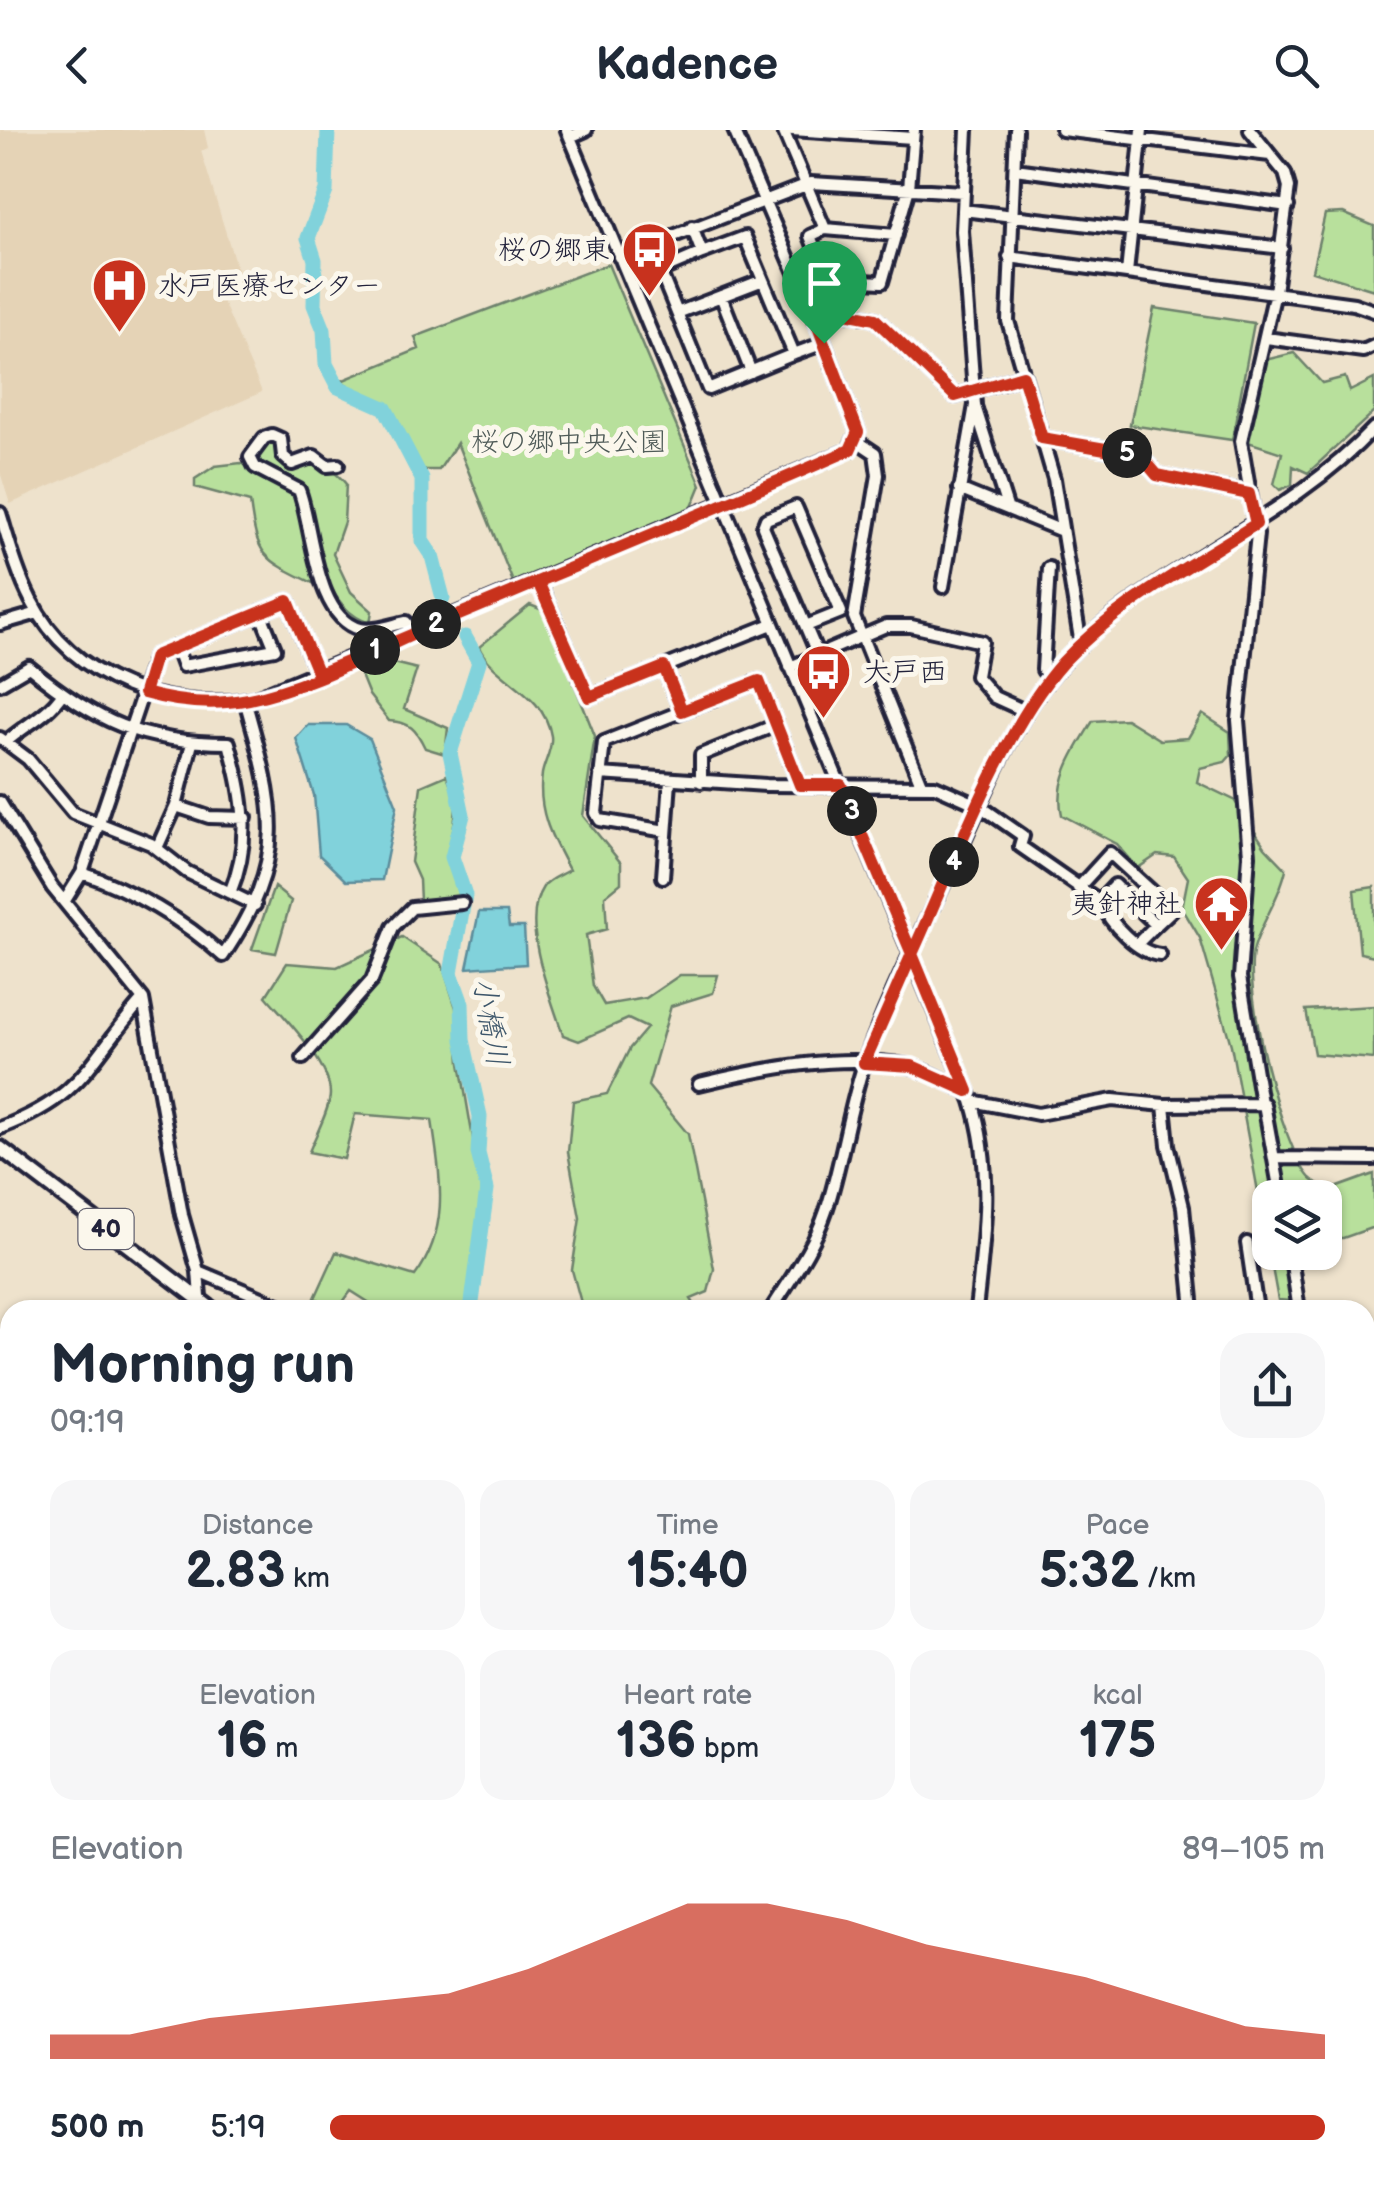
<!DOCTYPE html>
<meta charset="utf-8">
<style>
:root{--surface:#fff;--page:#f6f6f7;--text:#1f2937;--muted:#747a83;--accent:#c8321e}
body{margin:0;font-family:"Balsamiq Sans","Klee One",sans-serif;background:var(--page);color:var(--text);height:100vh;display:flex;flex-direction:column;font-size:38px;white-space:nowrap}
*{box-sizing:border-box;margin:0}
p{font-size:32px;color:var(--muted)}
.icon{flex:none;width:55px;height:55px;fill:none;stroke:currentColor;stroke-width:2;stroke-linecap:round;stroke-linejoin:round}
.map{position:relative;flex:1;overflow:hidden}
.sheet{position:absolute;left:0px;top:1170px;width:1375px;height:888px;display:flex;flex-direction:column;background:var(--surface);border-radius:30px 30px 0 0;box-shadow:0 2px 8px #0004}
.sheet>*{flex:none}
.controls{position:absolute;left:1252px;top:1050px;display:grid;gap:20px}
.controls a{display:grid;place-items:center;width:90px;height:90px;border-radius:20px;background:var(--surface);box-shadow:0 2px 8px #0004;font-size:50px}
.pin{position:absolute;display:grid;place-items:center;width:85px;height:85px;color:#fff;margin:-102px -42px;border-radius:50% 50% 50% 0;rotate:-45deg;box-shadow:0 0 10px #0007}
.pin .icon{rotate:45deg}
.km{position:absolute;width:50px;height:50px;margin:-25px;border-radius:50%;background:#222;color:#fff;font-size:28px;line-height:50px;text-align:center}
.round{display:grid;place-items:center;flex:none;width:105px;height:105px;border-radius:30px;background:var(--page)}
.overview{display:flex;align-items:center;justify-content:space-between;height:170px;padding:0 50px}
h1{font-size:55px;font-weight:800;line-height:75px}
.figures{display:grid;grid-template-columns:repeat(3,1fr);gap:15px;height:170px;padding:10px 50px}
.figures div{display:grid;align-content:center;border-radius:25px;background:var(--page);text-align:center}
.figures b{font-size:50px;font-weight:800}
.figures small{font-size:28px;font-weight:400}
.figures p{font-size:28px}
.chart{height:280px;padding:20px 50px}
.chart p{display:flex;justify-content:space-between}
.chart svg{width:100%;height:180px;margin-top:10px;fill:var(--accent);opacity:.7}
ul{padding:0 50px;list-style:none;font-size:32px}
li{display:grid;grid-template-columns:160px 120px 1fr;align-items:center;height:75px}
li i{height:25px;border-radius:12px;background:var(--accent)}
header{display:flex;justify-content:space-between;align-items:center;height:130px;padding:0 50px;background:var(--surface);font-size:45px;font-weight:800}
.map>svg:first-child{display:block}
.built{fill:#e5d3b6}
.green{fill:#b8e09c;stroke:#6d816c;stroke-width:2.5}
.water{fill:#81d2db;stroke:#5b8c9b;stroke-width:2.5}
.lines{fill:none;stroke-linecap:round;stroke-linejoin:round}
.river{stroke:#81d2db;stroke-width:15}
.minor-casing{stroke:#22223b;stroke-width:18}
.major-casing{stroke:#22223b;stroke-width:20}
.minor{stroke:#fbf7ec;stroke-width:10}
.major{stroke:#fbf7ec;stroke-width:12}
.route-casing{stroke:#fff;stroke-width:20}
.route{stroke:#c8321e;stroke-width:12}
.labels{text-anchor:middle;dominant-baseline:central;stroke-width:10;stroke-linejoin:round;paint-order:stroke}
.shield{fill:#fbf7ec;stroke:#636270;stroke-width:2.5}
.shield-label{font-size:25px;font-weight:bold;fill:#22223b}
.poi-label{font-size:28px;fill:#22223b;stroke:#fbf7ec;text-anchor:end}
.park-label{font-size:28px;fill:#4f5b58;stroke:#fbf7ec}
.water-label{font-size:30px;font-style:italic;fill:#3e576b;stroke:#fbf7ec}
</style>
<header><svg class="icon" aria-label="back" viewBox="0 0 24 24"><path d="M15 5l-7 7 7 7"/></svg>Kadence<svg class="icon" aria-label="search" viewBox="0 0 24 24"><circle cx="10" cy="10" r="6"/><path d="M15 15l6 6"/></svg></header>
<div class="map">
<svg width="1374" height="2056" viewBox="0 0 1374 2056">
<rect width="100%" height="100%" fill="#eee2cc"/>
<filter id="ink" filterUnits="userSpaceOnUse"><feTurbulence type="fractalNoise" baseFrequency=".01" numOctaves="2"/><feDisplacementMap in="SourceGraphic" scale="20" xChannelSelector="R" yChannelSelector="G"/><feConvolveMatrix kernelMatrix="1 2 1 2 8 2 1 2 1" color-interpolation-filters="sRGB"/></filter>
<g filter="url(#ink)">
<path class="built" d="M0,0H204L208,18L201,21L243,159L221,167L262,262L10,374L0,342Z"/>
<path class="green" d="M1343,83L1374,96V160L1312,141L1325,84Z
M608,134L701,355L692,377L513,452L457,313L439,340H424L389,279L341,251L419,219L415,207Z
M1154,178L1254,193L1232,310L1130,295Z
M1294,223L1322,253L1345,247L1350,261L1374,249V282L1308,343L1293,336L1292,355L1280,360L1274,354L1282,323L1248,312L1265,230Z
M273,310L284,336L293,340C299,338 303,334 308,332C320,329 340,346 346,354L344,392L333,424L351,462L372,481L370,493C321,479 314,404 307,361L262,334L258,327Z
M241,333C256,341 277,348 290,360C299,368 311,432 319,450L313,453C263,429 257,427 250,372L195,357V349L215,336Z
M530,475L545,481L595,606L583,686L621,733V753L605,766L607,799L586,805L593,856L604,875L646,868L680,845H718L713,863L671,876L648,956L688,1004L714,1139L708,1162L691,1169L698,1180H583L572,1140L580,1088L568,1022L573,971L607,964L630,918L647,898L628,889L579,911L563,905C551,867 519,793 543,757C548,749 561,745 569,740C552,708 537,682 542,644C544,632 553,618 551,606C544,561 494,550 479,517Z
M389,532L417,539L404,579L448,598L445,624L425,618C416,599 410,592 389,591L369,565L360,543Z
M1202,584L1230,602L1231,625L1225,632L1200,638L1197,652L1234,670L1265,717L1286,739C1280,768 1262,790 1254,818C1242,859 1281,1016 1310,1048C1315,1053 1324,1057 1330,1060L1374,1044V1097L1343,1108H1325V1068H1270V1122L1299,1123L1302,1153L1290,1171L1278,1170L1231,915L1200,808L1182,778L1188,748L1174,727L1157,725L1138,738L1117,714L1062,685C1054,651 1075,620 1093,591L1126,589L1160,610L1188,608Z
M447,645C462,681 454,687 449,722C447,735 457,754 459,768L420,771L419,750L411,732L421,656Z
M274,757L291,771L276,823L252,819Z
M1374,757V826L1360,823L1354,760Z
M402,807L442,834L456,878L460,933L483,1067L466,1180H381L351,1161L338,1179L315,1168L336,1122L415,1146C451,1098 440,1046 432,990L355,984L344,1029L309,1022C315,1006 330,979 330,964C330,933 285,888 266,866L287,833L337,837Z
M1374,876V929L1314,924L1306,880Z"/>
<path class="water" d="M308,595H346L370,609L397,676L382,750L346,751L319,725L314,665L296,608Z
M479,782H507L509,797H524L526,834L467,838Z"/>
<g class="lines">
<path class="river" d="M328,0L326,61L308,108L315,130L314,175L324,200L326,234L338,257L385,278L422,349V411L432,426L443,468
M465,507L479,532L450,623L463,685L452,727L465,765L451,843L462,874L463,910L480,986L478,1023L487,1059L471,1180
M0,1603L10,1605
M1098,2048L1114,2056"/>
<defs>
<path id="minor" d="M567,0L972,971C994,1041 984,1108 976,1180
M734,0L817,194L841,182L875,189L955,266L1023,246
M783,0L825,99L810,106L841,182
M792,0L913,8
M1016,0L1008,191L1054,349L1081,515
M1062,0L1270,25
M1250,0L1285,43L1289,57L1275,162L1241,311L1257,404L1238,590L1249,725L1240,847L1261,973
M570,7L586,0
M1015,39L1288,76
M963,80L1282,118
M692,97L702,123L745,107L794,224L824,213
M825,99L896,105
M702,123L660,141L708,259L794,224
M619,127L811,53L963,62
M1009,127L1354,174L1374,181
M1127,143L1142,0
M830,154L843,150L882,152L909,58L914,0
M721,166L751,242
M677,183L763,150
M1266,208L1363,221L1374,216
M975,276L1007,377
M1042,308L1140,325L1157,345L1249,364
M857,311L875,323L878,345L854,487L921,654
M338,335L327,336L314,326L292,334L283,326L281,309L272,305L264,308L250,327L255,337L299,360C313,395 314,487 360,499C374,502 392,495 406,492L412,504
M959,359L1062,401
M0,383C9,412 17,443 31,470C72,551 169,583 254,568L849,320L858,302L817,194
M1049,438L1043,540L1050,548
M538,451L589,567L772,494
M943,457L975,275L962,101L967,0
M0,494L38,483
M806,496L841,482L796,377L766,389L763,397L818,525
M176,517L183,536L275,519L260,482
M664,537L682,581
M790,537L886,496H911L982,512L976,546L994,567L1027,582
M0,554L29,537C96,592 141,613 229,613C244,666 252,710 230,763
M0,608L28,629L73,683L151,714L187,742L255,775
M6,612C25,595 48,585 62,564
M600,644L766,655L935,656L980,676L1023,706L1020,716L1102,773C1109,793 1138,823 1160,825
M701,652V625L776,595
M0,672L52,757L143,869L182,1085L198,1141L201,1180
M176,676L209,687L246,688
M666,701L600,690L596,683L604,612L759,551L800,655
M157,718L176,676L192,613
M82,743C132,760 184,790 223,826C290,726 276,680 245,570
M663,747L670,651
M1078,758L1110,723L1172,780L1156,795
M64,772L82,743L155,526L288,471L318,545
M1099,772L1115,755L1156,795L1137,814
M303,928L372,850L393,797L412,778L462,773
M699,954C766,938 841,923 909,936C928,940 949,953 967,961
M972,971L1038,984L1113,970L1164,975L1264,974L1281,1068
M1164,975L1168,1015L1183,1077L1193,1180
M0,998C86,965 88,931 143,869
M1274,1028L1374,1029
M1247,1113L1257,1180
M1290,1122L1299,1180
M198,1141L290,1180
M771,1180C791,1148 814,1117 826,1081C842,1033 848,982 864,934C888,866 923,799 953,734C982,673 1006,606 1047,552C1128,445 1278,401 1374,298
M1365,1216L1374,1214
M0,1226L10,1233
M0,1359L10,1358
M1365,1780L1374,1786
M0,1968L10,1973
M0,2034L10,2013
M333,2048L349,2056
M764,2048L780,2056
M552,2056L558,2048
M690,2056L693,2048"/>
<path id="major" d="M0,1018L213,1180
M1365,1688L1374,1689"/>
</defs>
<use href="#minor" class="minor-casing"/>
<use href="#major" class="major-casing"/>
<use href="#minor" class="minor"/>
<use href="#major" class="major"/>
</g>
</g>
<g class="lines" filter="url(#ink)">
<defs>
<path id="route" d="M824,213L858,302L850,320C714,380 577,435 441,492C379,518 315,556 249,569C213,576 179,573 144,563L155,526L288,471L318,544L538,452L589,567L664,537L682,581L759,551L800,655H841L912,824L864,933L912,936L968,961L912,824C952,737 1001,601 1063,532C1117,474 1190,436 1256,394L1249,364L1157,345L1140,325L1042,308L1023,246L955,266L875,189L841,182L817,194L824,213"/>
</defs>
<use href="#route" class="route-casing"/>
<use href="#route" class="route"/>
</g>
<defs>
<symbol id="bus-pin" viewBox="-11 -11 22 30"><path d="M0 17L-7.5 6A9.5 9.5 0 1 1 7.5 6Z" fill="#c8321e" stroke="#fbf7ec"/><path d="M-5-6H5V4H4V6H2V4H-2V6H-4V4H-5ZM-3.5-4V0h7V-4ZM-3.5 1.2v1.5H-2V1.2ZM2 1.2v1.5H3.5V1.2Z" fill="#fff"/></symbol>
<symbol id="hospital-pin" viewBox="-11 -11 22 30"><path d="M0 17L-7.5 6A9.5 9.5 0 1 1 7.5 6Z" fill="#c8321e" stroke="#fbf7ec"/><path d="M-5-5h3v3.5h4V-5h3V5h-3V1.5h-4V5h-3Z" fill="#fff"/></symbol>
<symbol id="temple-pin" viewBox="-11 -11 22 30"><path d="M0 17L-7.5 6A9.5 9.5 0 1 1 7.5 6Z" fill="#c8321e" stroke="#fbf7ec"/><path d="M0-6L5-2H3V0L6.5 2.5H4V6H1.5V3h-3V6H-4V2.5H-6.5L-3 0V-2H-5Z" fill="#fff"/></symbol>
</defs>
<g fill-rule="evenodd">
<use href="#bus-pin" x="618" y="88" width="63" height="86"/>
<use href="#hospital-pin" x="88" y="124" width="63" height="86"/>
<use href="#bus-pin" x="792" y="510" width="63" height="86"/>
<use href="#temple-pin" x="1190" y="742" width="63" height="86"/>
</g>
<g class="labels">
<rect class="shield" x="78.5" y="1079" width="55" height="40" rx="8"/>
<g class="shield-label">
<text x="106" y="1099">40</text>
</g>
<g class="poi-label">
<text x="610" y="120">桜の郷東</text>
<text x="158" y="156" text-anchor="start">水戸医療センター</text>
<text x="863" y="542" text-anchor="start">大戸西</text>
<text x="1182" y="774">夷針神社</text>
</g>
<g class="park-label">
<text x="569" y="312">桜の郷中央公園</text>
</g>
<g class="water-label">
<text transform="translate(490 892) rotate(80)">小橋川</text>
</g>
</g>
</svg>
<div class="controls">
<a><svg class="icon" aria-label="layers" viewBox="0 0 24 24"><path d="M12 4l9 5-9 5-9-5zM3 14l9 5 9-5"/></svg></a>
</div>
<div class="pin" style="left:824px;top:213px;background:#1e9e55"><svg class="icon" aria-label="arrive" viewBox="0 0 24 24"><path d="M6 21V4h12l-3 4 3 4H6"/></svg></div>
<b class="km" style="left:375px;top:520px">1</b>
<b class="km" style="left:436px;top:494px">2</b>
<b class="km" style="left:852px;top:681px">3</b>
<b class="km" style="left:954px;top:732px">4</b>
<b class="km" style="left:1127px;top:323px">5</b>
<section class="sheet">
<div class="overview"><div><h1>Morning run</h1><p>09:19</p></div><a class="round"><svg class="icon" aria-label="share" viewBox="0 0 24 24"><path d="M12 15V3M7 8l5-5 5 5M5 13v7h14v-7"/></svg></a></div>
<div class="figures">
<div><p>Distance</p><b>2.83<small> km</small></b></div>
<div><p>Time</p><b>15:40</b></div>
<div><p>Pace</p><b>5:32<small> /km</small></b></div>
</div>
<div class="figures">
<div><p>Elevation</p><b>16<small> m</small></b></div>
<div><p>Heart rate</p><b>136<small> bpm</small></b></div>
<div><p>kcal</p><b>175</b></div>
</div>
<div class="chart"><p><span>Elevation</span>89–105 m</p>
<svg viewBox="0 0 160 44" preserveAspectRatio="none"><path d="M0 44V38L10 38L20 34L30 32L40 30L50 28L60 22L70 14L80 6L90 6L100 10L110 16L120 20L130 24L140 30L150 36L160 38V44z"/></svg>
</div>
<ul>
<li><b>500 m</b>5:19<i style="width:100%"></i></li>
</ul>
</section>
</div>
